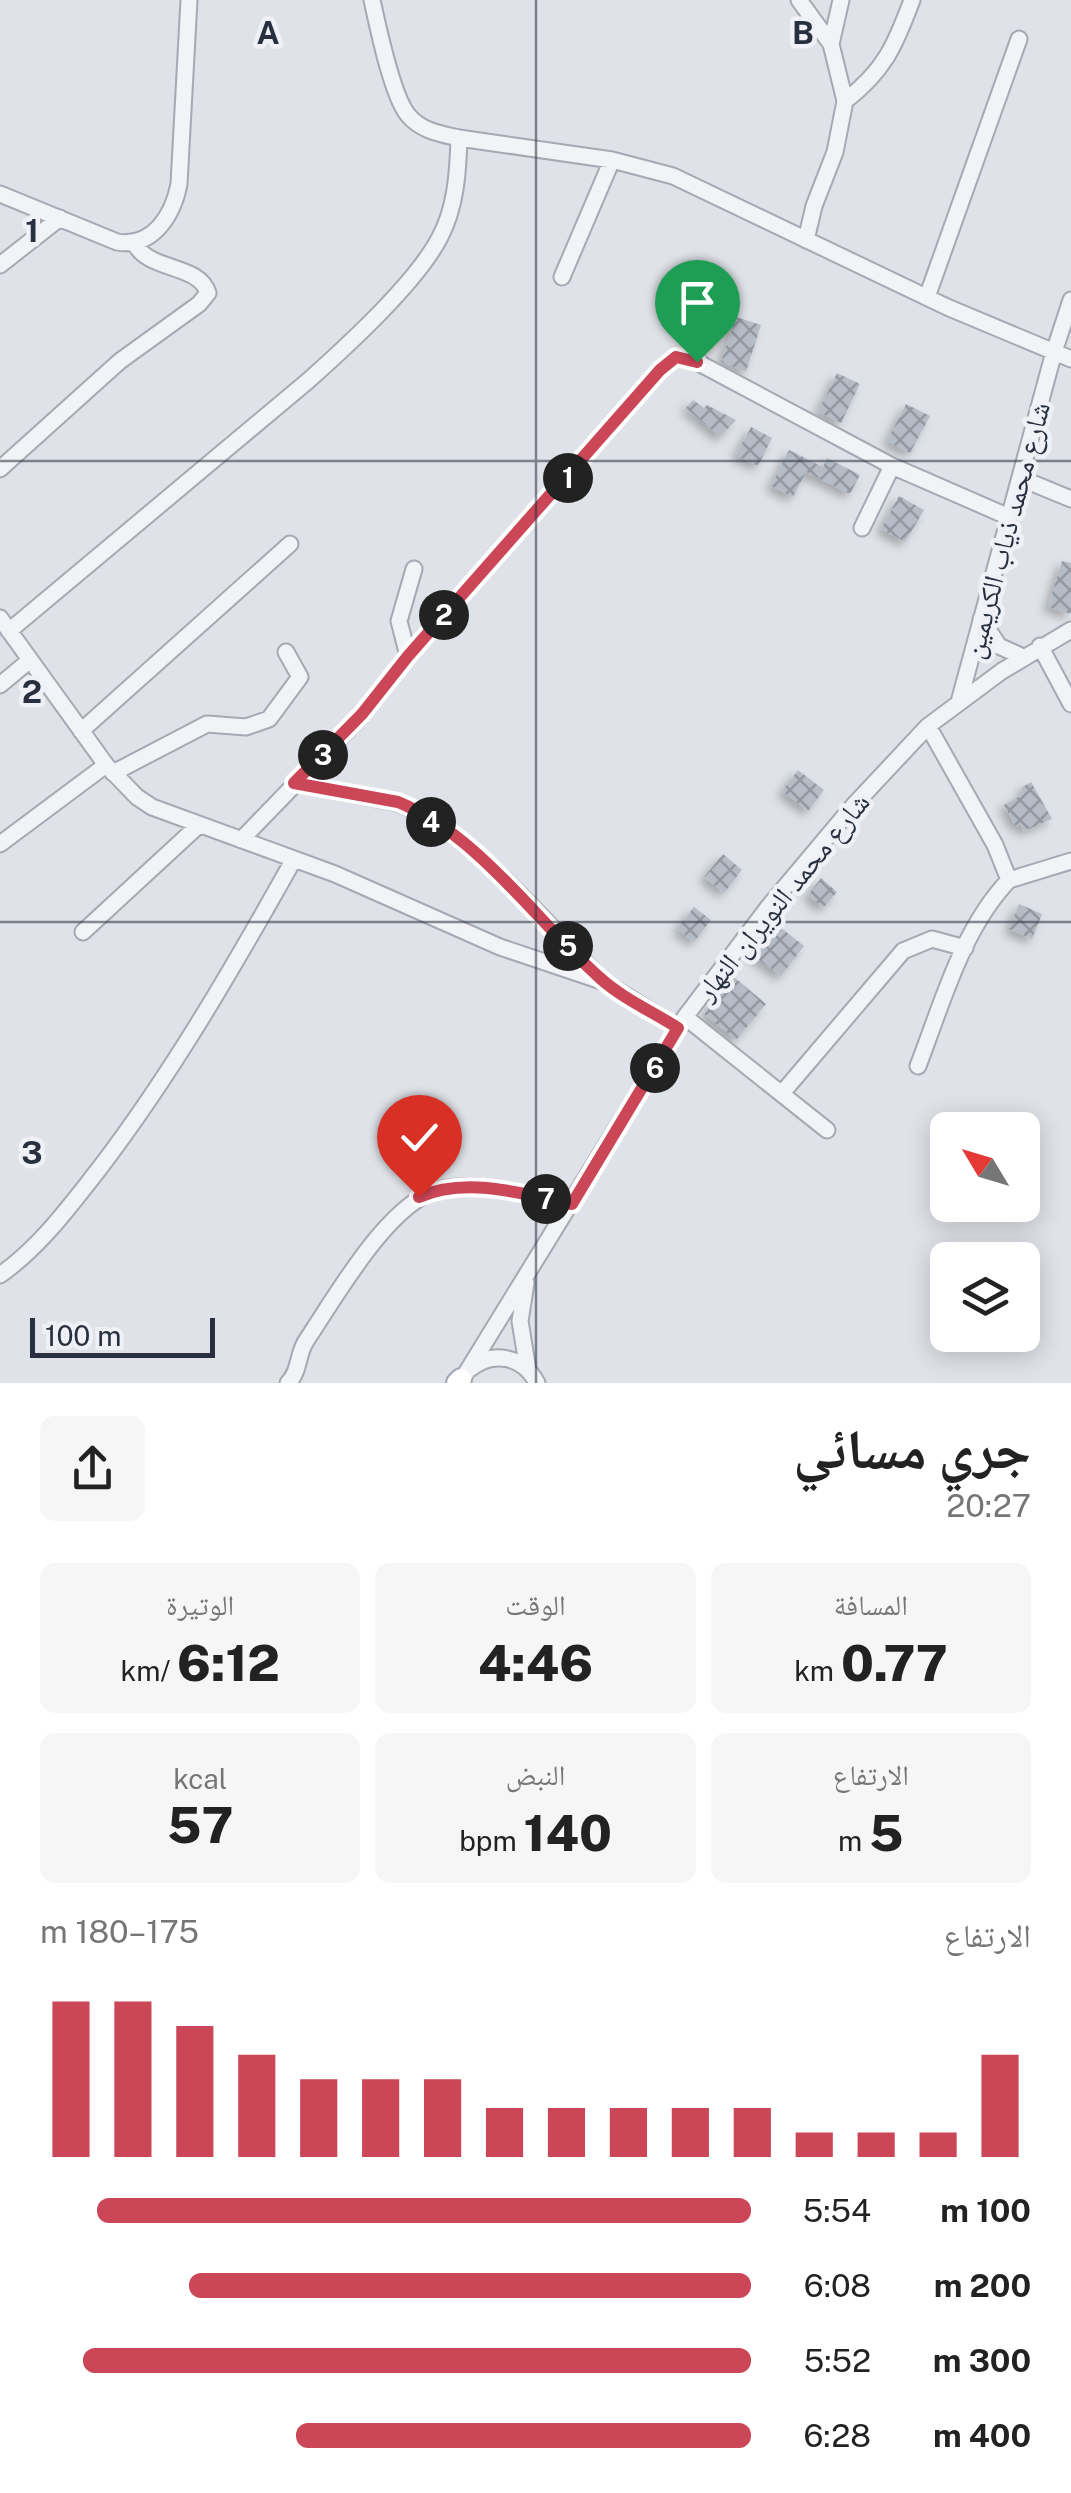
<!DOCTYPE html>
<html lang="ar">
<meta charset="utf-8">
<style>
:root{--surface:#fff;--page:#f6f6f6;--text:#222;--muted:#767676;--accent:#cb4657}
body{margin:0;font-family:"Public Sans","Noto Naskh Arabic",sans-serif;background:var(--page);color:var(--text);direction:rtl;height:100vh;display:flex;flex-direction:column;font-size:38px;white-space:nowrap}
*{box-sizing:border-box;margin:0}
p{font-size:32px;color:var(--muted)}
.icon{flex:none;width:55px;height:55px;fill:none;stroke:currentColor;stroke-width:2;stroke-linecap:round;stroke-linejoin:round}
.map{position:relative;height:1383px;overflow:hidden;direction:ltr}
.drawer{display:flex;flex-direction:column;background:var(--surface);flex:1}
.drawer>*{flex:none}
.needle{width:65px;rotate:308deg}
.buttons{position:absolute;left:930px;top:1112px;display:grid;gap:20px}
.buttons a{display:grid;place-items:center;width:110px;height:110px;border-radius:15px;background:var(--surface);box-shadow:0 5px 25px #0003;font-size:50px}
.scale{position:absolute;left:30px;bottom:25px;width:185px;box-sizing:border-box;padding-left:10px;border:5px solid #28303f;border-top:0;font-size:28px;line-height:35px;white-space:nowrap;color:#28303f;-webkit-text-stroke:8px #eff1f6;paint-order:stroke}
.pin{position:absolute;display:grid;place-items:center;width:85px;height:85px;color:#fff;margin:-102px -42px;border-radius:50% 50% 50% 0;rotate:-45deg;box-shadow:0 0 10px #0007}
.pin .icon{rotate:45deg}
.km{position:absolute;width:50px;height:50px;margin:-25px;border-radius:50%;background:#222;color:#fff;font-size:28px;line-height:50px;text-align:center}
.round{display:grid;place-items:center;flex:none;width:105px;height:105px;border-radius:15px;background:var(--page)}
.summary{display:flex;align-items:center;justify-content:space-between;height:170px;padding:0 40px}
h1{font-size:55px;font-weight:800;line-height:75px}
.figures{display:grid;grid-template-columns:repeat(3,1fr);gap:15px;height:170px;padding:10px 40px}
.figures div{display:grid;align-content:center;border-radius:15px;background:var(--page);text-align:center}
.figures b{font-size:50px;font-weight:800}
.figures small{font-size:28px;font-weight:400}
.figures p{font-size:28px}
.chart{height:280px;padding:20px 40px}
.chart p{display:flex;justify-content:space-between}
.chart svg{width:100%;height:180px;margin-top:10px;stroke:var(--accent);stroke-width:6}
ul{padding:0 40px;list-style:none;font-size:32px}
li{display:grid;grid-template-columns:160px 120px 1fr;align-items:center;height:75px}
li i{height:25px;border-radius:12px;background:var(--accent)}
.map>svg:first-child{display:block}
.building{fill:url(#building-cross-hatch);filter:url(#shadow)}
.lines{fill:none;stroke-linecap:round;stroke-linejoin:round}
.minor-casing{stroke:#a4a9b2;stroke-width:19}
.major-casing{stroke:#9fa7b4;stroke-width:24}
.minor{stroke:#f2f3f7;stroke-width:15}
.major{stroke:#fff;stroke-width:20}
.route-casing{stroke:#fff;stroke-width:20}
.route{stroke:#cb4657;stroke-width:12}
.grid{fill:none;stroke:#28303f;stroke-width:2.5;stroke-opacity:0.55}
.labels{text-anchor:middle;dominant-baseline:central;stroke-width:9;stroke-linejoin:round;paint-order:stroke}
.street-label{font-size:28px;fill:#28303f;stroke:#eff1f6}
.grid-label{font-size:32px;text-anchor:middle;font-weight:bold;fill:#28303f;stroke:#eff1f6;stroke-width:9;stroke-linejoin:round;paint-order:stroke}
</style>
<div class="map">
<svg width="1071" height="1383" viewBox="0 0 1071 1383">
<defs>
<pattern id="building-cross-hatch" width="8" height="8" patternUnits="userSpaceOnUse" patternTransform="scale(2.5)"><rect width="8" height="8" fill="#b6bcc5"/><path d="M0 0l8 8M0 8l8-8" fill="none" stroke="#9499a1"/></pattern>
<filter id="shadow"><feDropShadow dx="-5" dy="5" stdDeviation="5" flood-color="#0004"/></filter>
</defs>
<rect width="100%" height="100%" fill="#dfe2e8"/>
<path class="building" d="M736,317L761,325L746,372L721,362Z
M837,373L860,384L841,423L818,412Z
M693,400L704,408L707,405L736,420L720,437L686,408Z
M906,404L930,416L910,453L887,441Z
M751,427L772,438L758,466L736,455Z
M789,450L823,467L827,458L860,475L850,494L806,472L793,497L771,486Z
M899,496L924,510L905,542L881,529Z
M1062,561L1071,563V614L1048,607Z
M798,770L824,790L808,811L782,791Z
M1031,782L1052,819L1024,831L1020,824L1016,827L1004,805L1024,794L1021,788Z
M723,854L742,870L724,893L704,877Z
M821,878L837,892L823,908L808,895Z
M1019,904L1042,914L1032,939L1009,929Z
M694,907L711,920L694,942L677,929Z
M775,923L804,946L781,976L751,954Z
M734,977L766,1004L736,1040L704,1014Z"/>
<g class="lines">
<defs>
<path id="minor" d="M372,0C378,27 392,96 408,115C421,131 441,134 459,138L612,160L673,176L947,307L1071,359
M799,0L831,44
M845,101C884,71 895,46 912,0
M0,194L117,242C153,248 173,215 179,184L189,0
M806,240L814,206L835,152L845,101L831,44L841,0
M0,265L60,218
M562,277L612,160
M927,297L1019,39
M0,469L120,361L199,304L208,293C199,263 147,272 134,242
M1020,478L1071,499
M862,528L892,466
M0,618L106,765L137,797L152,807L335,874L500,947L604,982L678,1028
M981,619L999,646L1023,657
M9,631L309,380C348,345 417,282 440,237C456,207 458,171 459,138
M1040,646L1071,704
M408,656L399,621L414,569
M0,685L30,660
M959,702L1054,352L1071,300
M928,726L995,845L1009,880L1071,861
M81,731L290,544
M113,773L207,724L246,727L269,719L300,677L286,652
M294,783L398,803C469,830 547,924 601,979
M241,840L362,715L408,656L660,370L676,357L697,362L892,466L1009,517
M0,844L106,765
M83,932L199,825
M685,1017L827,1130
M918,1066C942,1004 962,929 1009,880
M783,1092L903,951L932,939L965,948
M0,1275C40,1247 69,1207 99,1169C173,1072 234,966 294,859
M526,1283L520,1321L528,1370
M470,1369C493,1350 523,1356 537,1383
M288,1383C300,1371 297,1355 306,1341C335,1298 390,1199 442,1189C483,1181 531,1196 572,1204
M460,1383L685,1017L769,906L853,806L928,726L1002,671L1071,630"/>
<path id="major" d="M457,1383L461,1379"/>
</defs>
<use href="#minor" class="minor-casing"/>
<use href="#major" class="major-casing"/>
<use href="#minor" class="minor"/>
<use href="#major" class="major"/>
</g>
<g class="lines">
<defs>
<path id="route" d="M419,1197C467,1176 523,1194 572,1204L678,1028C653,1012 622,998 600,978C537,922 479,835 398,802L294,783L362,714L408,656L660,370L676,357L697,362"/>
</defs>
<use href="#route" class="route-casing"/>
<use href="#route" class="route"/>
</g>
<path class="grid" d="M536,0V1383M0,461H1071M0,922H1071"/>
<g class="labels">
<g class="street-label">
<text transform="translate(1006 530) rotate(-75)">شارع محمد ذياب الكريمين</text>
<text transform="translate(782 896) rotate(-51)">شارع محمد النويران النهار</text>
</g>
</g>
<g class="grid-label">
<text x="268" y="44">A</text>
<text x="803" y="44">B</text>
<text x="32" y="242">1</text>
<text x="32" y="703">2</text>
<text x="32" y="1164">3</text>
</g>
</svg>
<div class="buttons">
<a><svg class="needle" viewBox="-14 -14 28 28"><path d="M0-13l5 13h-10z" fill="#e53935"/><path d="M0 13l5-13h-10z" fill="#767676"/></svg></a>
<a><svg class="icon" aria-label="layers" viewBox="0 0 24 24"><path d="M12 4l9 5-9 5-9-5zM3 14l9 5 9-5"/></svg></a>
</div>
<div class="scale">100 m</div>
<div class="pin" style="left:697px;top:362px;background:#1e9e55"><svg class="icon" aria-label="arrive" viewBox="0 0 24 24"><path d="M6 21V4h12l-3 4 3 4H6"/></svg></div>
<div class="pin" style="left:419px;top:1197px;background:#d93025"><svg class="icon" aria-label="check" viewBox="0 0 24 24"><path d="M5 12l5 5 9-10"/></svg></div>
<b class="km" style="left:568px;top:478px">1</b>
<b class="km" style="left:444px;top:615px">2</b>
<b class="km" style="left:323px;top:755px">3</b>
<b class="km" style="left:431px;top:822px">4</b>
<b class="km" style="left:568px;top:946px">5</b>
<b class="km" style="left:655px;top:1068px">6</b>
<b class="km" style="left:546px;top:1199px">7</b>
</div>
<section class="drawer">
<div class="summary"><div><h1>جري مسائي</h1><p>20:27</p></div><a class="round"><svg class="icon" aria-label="share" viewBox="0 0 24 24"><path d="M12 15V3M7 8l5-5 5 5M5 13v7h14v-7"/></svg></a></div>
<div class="figures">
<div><p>المسافة</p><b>0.77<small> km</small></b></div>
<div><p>الوقت</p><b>4:46</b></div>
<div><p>الوتيرة</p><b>6:12<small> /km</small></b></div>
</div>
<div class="figures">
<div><p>الارتفاع</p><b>5<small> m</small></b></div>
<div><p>النبض</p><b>140<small> bpm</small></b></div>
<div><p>kcal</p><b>57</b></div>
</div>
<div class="chart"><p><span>الارتفاع</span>175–180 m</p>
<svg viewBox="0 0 160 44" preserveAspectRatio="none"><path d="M5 44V6M15 44V6M25 44V12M35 44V19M45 44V25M55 44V25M65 44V25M75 44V32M85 44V32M95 44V32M105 44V32M115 44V32M125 44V38M135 44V38M145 44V38M155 44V19"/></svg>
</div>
<ul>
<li><b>100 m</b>5:54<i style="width:92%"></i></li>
<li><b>200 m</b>6:08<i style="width:79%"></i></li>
<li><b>300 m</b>5:52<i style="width:94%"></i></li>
<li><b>400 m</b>6:28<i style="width:64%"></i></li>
</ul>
</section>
